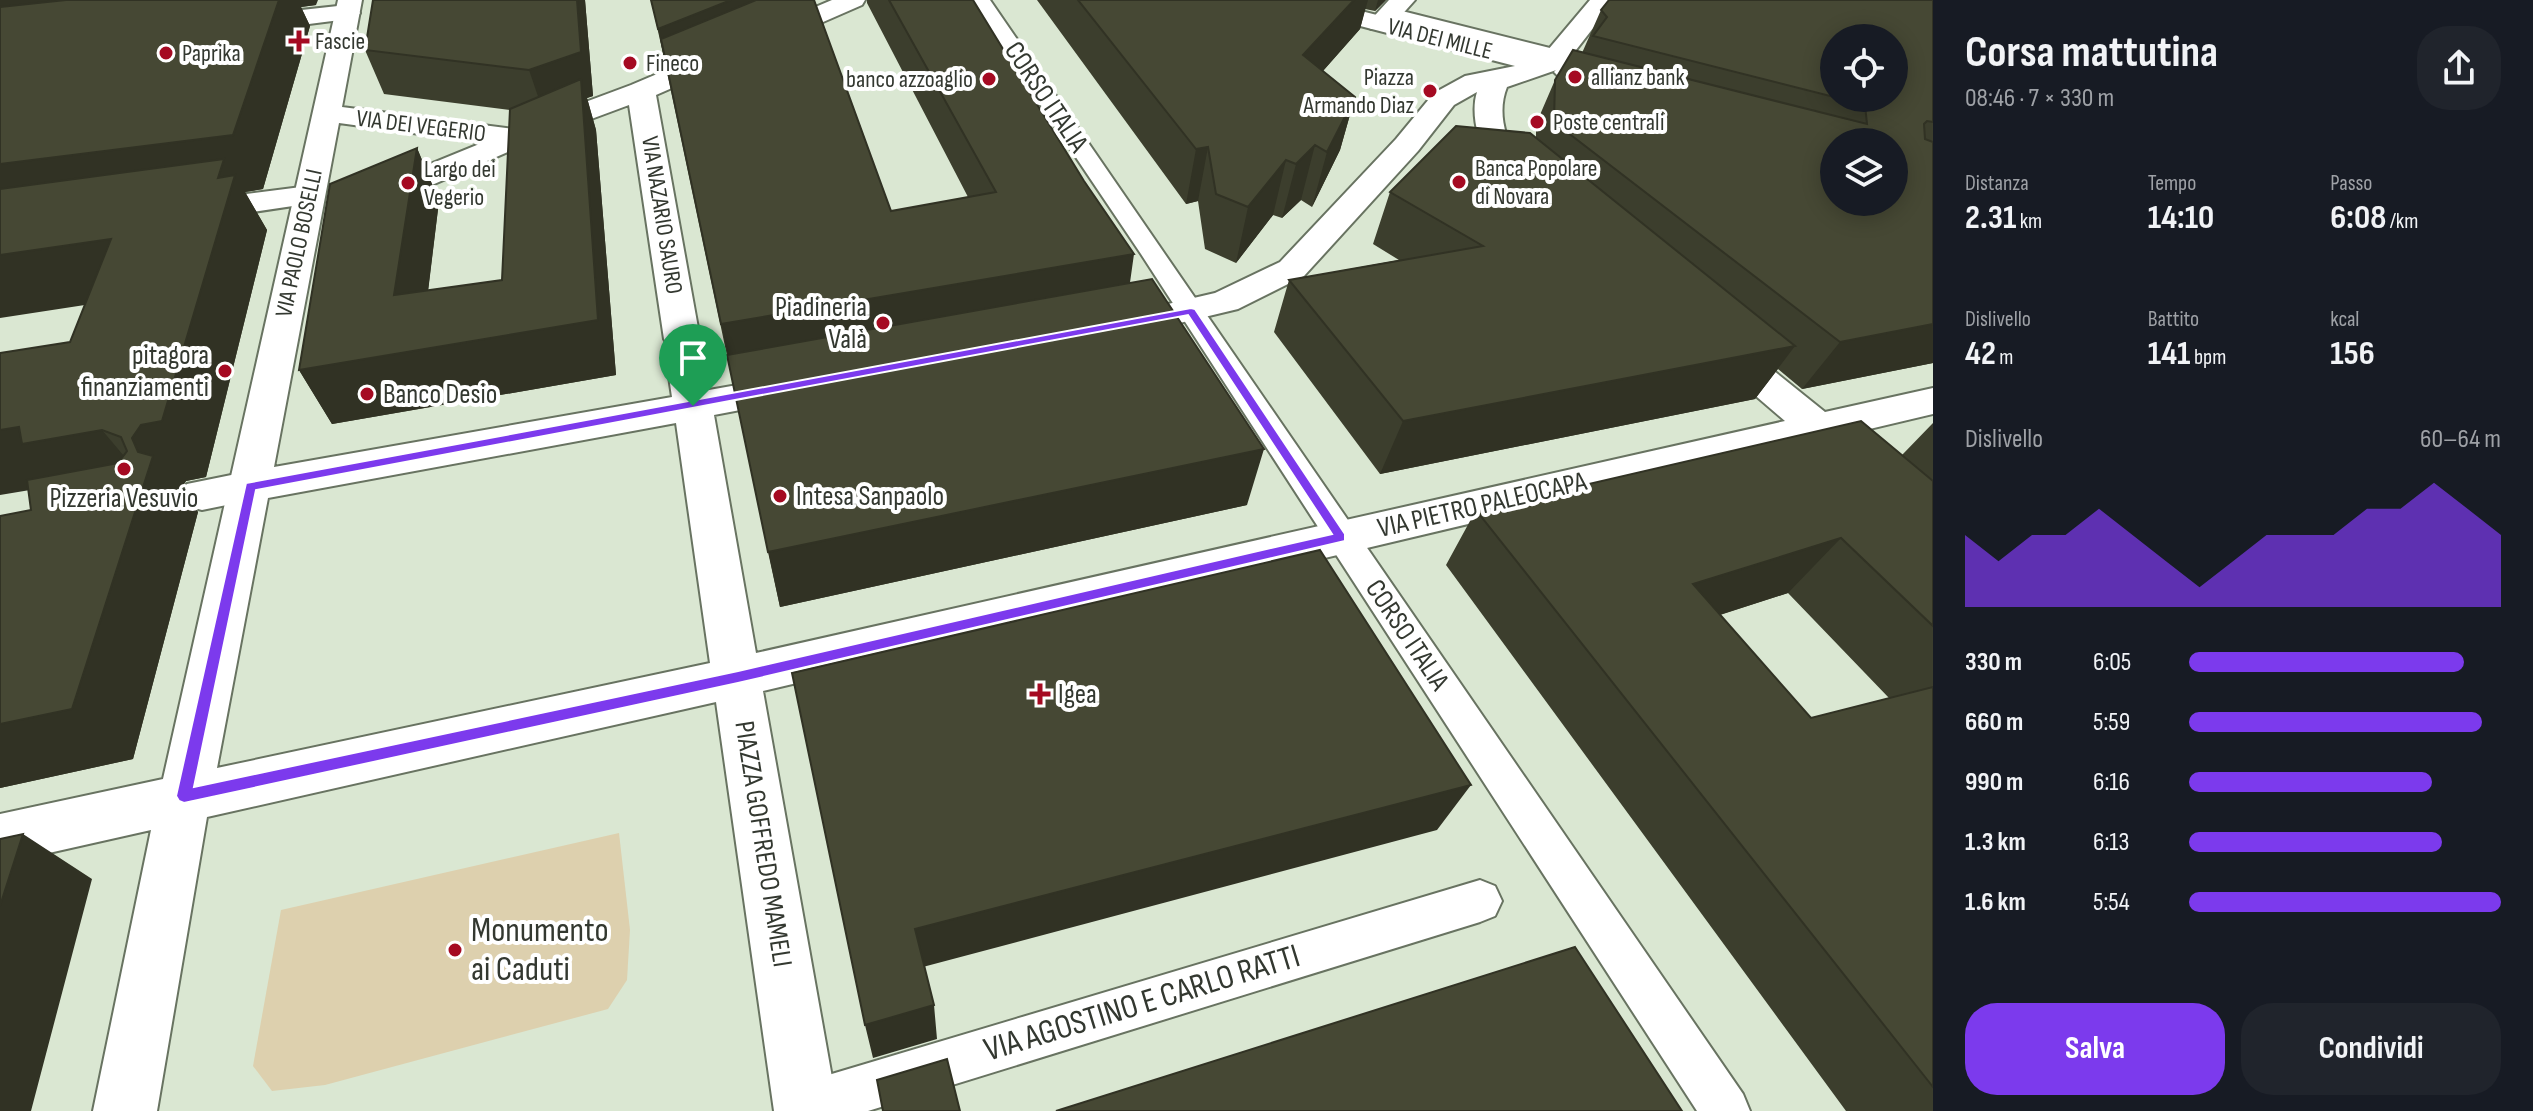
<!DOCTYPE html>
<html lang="it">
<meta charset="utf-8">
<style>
:root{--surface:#171b24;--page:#20242c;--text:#f1f3f6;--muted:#9ea1a6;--accent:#7c3aed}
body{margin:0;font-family:"Sofia Sans Condensed",sans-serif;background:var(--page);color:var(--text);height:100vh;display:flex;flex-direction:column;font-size:30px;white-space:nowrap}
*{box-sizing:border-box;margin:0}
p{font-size:26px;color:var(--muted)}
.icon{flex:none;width:44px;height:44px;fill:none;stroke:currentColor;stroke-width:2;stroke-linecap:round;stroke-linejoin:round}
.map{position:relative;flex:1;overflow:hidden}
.drawer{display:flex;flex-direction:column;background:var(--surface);width:600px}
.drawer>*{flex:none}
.buttons{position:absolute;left:1820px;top:24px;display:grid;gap:16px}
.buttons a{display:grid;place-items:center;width:88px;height:88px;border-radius:50%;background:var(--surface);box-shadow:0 4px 20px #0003;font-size:40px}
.pin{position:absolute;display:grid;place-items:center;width:68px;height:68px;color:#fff;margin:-82px -34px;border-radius:50% 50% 50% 0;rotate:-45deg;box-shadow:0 0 8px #0007}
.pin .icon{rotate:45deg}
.round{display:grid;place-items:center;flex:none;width:84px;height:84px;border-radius:32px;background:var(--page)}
.summary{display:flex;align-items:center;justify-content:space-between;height:136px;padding:0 32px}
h1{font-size:44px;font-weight:700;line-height:60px}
.figures{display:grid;grid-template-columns:repeat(3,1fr);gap:12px;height:136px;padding:8px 32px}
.figures div{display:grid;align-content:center}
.figures b{font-size:34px;font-weight:700}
.figures small{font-size:22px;font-weight:400}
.figures p{font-size:22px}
.chart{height:224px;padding:16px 32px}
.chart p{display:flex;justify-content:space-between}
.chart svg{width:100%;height:144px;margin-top:8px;fill:var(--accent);opacity:.7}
.button{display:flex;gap:16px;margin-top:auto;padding:16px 32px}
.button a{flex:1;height:92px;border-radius:32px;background:var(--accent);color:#fff;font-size:32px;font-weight:700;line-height:92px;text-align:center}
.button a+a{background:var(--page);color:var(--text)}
ul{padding:0 32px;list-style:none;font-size:26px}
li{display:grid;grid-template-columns:128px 96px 1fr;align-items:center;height:60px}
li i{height:20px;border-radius:10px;background:var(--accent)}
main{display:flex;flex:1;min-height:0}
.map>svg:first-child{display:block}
.green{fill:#ddd0ae}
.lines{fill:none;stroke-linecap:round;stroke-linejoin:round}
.pedestrian-casing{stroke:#687361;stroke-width:4}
.minor-casing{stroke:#687361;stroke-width:4}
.tertiary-casing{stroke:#687361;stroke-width:4}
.pedestrian{fill:#fff;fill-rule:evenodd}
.minor{fill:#fff;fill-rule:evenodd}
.tertiary{fill:#fff;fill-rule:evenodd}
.wall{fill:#3c3e2d;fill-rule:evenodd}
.shaded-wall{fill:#313224}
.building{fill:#464834;stroke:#313224;stroke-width:2;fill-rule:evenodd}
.route{fill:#7c3aed;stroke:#fff;stroke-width:2;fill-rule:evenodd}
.poi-dot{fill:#a50a22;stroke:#fff;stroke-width:3}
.labels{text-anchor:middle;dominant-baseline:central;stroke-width:8;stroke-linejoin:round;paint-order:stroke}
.far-street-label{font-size:24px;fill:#333830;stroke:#fff}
.far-poi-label{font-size:24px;fill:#333830;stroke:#fff;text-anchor:start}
.street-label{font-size:28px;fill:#333830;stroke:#fff}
.poi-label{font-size:28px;fill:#333830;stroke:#fff;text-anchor:start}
.near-poi-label{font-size:34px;fill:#333830;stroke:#fff;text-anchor:start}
.near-street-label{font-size:34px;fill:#333830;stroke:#fff}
</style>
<main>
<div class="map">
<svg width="1933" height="1111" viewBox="0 0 1933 1111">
<rect width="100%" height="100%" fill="#dae7d2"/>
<path class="green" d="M619,833L630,930L627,980L608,1009L325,1085L272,1091L253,1066L281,910Z"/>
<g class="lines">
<defs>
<path id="pedestrian" d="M970,0H990L1743,1094L1750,1111H1697L1141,254Z
M1390,8L1582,56L1585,60L1572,76H1558L1554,72L1562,63L1383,18L1380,14L1383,10Z
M1480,880L1495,886L1502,901L1495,916L1480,922L868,1111H783L781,1106L788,1089L805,1082Z"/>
<path id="minor" d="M1389,0H1415L1389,29H1371L1367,24Z
M347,5L356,8L360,13L356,18L246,32L237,29L233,24L237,19L246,16Z
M516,129L526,132L531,138L526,144L386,205L375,207L364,205L359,198L364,191Z
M309,186L320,188L325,195L320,202L193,221L182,218L177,211L182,204L193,201Z
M251,471L266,475L272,486L266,497L202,510L187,506L181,495L187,484Z"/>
<path id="tertiary" d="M338,0H362L342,107L513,129L631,85L832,0H865L862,5L656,95L700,339L695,347L682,351L669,347L664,339L629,105L516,147L339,123L274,467L672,397L667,363L673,354L686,351L699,354L705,363L709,390L794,375L808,379L813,388L808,397L714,415L756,653L1785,421L1707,354L1702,346L1707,338L1720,334L1733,338L1825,412L1933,388V414L763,691L838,1111H774L716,702L207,817L157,1111H93L151,830L0,864V814L163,779ZM676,423L710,663L217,768L268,498Z
M1276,0H1318L1542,57L1590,0H1615L1562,68L1507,87C1498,109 1503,136 1517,156C1524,165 1534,170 1540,179L1536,186C1493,196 1466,126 1477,92L1454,105L1418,151L1304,276L1238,309L1117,338L1104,335L1099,327L1104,319L1215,293L1280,262L1396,139L1434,93L1465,76L1515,66L1279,5Z"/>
</defs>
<use href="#pedestrian" class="pedestrian-casing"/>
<use href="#minor" class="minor-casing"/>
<use href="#tertiary" class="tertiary-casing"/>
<use href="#pedestrian" class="pedestrian"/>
<use href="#minor" class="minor"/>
<use href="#tertiary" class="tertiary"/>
</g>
<path class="wall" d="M0,0L316,5L301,7L310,26L263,189L245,192L267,230L206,477L186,481L180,490L198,512L133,759L0,788V516L31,510L28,490L70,342L85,305Z
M373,0H585L593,96L587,98L596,130L616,375L332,424L299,370L417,148L439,201L428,290L502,280L510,110L384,94L365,50Z
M651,0L891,211L968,197L867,3V0H973L1130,283L1247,505L780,607L666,67Z
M1037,0H1386L1375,11L1365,9L1360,29L1323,71L1355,97L1340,150L1312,207L1301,200L1282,218L1273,215L1236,263L1205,249L1198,201L1186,204Z
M1933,0V363L1802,389L1778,369L1755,399L1380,474L1274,332L1289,280L1399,260L1373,244L1390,192L1536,138V124L1555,80L1582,53L1601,10Z
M1933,423V1111H1846L1446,565L1476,510L1902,455ZM1788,593L1889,698L1811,718L1720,615Z"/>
<path class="shaded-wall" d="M0,0H318L316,5L301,7L310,26L263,189L245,192L267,230L206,477L186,481L180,490L198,512L133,759L0,788V724L60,485L0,495V430L19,427L102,430L145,481L138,452L132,438L229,196L0,224Z
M577,0H585L593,96L587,98L596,130L616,375L332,424L299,370L394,295L417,148L439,201L421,350L598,320L544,114L529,70Z
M731,0H803L666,67L658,29Z
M1354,0H1368L1360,29L1291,107L1303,55Z
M1378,0H1386L1375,11Z
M1355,97L1340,150L1312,207L1327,152Z
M1315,145L1301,200L1282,218L1296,164Z
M1208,147L1198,201L1186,204L1196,149Z
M1286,160L1273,215L1236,263L1248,207Z
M111,239L150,295L0,318V255Z
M1134,254L1126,311L734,382L721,324Z
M1933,324V363L1802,389L1840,342Z
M1795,346L1755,399L1380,474L1403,421Z
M1264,449L1247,505L780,607L768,552Z
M1841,538L1788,593L1647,638L1693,584Z
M1471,785L1437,830L919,968L915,929Z
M23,834L92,879L31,1111H0V906Z
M934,1005L937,1039L873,1058L865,1025Z"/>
<path class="building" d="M66,0H279L233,135L0,164V7Z
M373,0H577L581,52L529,70L365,50Z
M651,0H731L658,29Z
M756,0H814L891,211L996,192L889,0H973L1084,181L1134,254L721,324L661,39Z
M1078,0H1354L1303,55L1355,97L1327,152L1315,145L1296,164L1286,160L1248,207L1216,194L1208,147L1196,149Z
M1609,0H1933V122L1927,121L1924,124L1925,139L1933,142V324L1840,342L1554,122L1555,80L1573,50L1867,124L1865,105L1836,98H1894V38H1834V97L1593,36L1607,17L1601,10ZM1834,142H1894V202H1834Z
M581,79L598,320L299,370L330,184L417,148L394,295L502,280L510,109Z
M1456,126L1530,133L1795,346L1403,421L1289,280L1483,246L1390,192Z
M224,159L218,178L235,175L162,421L141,425L132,438L138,452L153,456L72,709L0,724V516L31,510L27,480L118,463L127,451L121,437L102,430L22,444L19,427L0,430V353L70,342L111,239L0,255V189Z
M1152,279L1264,449L768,552L727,355Z
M1861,421L1933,481V626L1841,538L1693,584L1811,718L1933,687V1087L1476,510Z
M1320,550L1471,785L915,929L934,1005L865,1025L792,673Z
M23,834L0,906V839Z
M1575,947L1682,1111H1056Z
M947,1059L960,1111H883L877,1080Z"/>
<path class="route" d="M1191,308L1195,309L1345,534V541L738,683L184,803L179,801L176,796L246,483ZM1188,315L1332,534L738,671L194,787L256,490Z"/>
<g class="poi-dot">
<path d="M295 29h8v8h8v8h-8v8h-8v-8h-8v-8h8z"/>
<circle cx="166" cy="53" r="8"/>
<circle cx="630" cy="63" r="8"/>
<circle cx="1575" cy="77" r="8"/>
<circle cx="989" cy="79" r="8"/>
<circle cx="1430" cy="91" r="8"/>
<circle cx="1537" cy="122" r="8"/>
<circle cx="1459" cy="182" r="8"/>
<circle cx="408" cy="183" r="8"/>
<circle cx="883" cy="323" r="8"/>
<circle cx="225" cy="371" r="8"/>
<circle cx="367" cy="394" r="8"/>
<circle cx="124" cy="469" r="8"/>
<circle cx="780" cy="496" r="8"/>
<path d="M1036 682h8v8h8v8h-8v8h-8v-8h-8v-8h8z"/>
<circle cx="455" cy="950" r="8"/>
</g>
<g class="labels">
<g class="far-street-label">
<text transform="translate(1440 39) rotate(14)">VIA DEI MILLE</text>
<text transform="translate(421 126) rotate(7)">VIA DEI VEGERIO</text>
<text transform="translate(662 215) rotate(81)">VIA NAZARIO SAURO</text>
<text transform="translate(299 243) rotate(-78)">VIA PAOLO BOSELLI</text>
</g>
<g class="far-poi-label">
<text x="315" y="41">Fascie</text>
<text x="182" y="53">Paprika</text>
<text x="646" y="63">Fineco</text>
<text x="1414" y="77" text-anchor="end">Piazza<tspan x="1414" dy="28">Armando Diaz</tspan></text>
<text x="1591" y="77">allianz bank</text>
<text x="973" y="79" text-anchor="end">banco azzoaglio</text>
<text x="1553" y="122">Poste centrali</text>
<text x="1475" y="168">Banca Popolare<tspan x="1475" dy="28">di Novara</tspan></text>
<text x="424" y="169">Largo dei<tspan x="424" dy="28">Vegerio</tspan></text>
</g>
<g class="street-label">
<text transform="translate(1046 97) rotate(56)">CORSO ITALIA</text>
<text transform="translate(1482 505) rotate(-13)">VIA PIETRO PALEOCAPA</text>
<text transform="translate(1407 635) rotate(56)">CORSO ITALIA</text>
<text transform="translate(763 844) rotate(81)">PIAZZA GOFFREDO MAMELI</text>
</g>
<g class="poi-label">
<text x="867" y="307" text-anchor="end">Piadineria<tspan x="867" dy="32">Valà</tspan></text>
<text x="209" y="355" text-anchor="end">pitagora<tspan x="209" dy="32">finanziamenti</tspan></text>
<text x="383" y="394">Banco Desio</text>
<text x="796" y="496">Intesa Sanpaolo</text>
<text x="124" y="498" text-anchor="middle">Pizzeria Vesuvio</text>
<text x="1058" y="694">Igea</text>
</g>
<g class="near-poi-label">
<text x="471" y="930">Monumento<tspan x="471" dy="39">ai Caduti</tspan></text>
</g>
<g class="near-street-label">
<text transform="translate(1142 1003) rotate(-17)">VIA AGOSTINO E CARLO RATTI</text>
</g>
</g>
</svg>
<div class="buttons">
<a><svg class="icon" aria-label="locate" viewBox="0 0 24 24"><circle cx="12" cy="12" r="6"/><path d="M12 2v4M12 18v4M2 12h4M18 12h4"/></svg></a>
<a><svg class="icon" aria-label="layers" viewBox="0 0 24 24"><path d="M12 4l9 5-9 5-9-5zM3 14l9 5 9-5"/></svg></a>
</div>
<div class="pin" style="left:693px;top:406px;background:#1e9e55"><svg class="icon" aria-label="arrive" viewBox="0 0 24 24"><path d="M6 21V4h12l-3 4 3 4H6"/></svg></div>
</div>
<section class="drawer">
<div class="summary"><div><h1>Corsa mattutina</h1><p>08:46 · 7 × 330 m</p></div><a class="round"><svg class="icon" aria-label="share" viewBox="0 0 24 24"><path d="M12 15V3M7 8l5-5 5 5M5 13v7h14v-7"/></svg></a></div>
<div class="figures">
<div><p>Distanza</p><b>2.31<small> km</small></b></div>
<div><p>Tempo</p><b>14:10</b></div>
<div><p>Passo</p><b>6:08<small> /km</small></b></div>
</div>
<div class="figures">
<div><p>Dislivello</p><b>42<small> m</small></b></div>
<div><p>Battito</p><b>141<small> bpm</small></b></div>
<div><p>kcal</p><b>156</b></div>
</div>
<div class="chart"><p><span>Dislivello</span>60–64 m</p>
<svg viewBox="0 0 160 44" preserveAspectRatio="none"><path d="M0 44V22L10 30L20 22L30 22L40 14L50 22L60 30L70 38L80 30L90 22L100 22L110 22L120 14L130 14L140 6L150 14L160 22V44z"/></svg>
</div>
<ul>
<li><b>330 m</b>6:05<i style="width:88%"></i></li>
<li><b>660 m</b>5:59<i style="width:94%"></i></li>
<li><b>990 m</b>6:16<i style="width:78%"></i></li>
<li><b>1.3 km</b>6:13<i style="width:81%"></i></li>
<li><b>1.6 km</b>5:54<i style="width:100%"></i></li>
</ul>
<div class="button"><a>Salva</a><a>Condividi</a></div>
</section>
</main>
